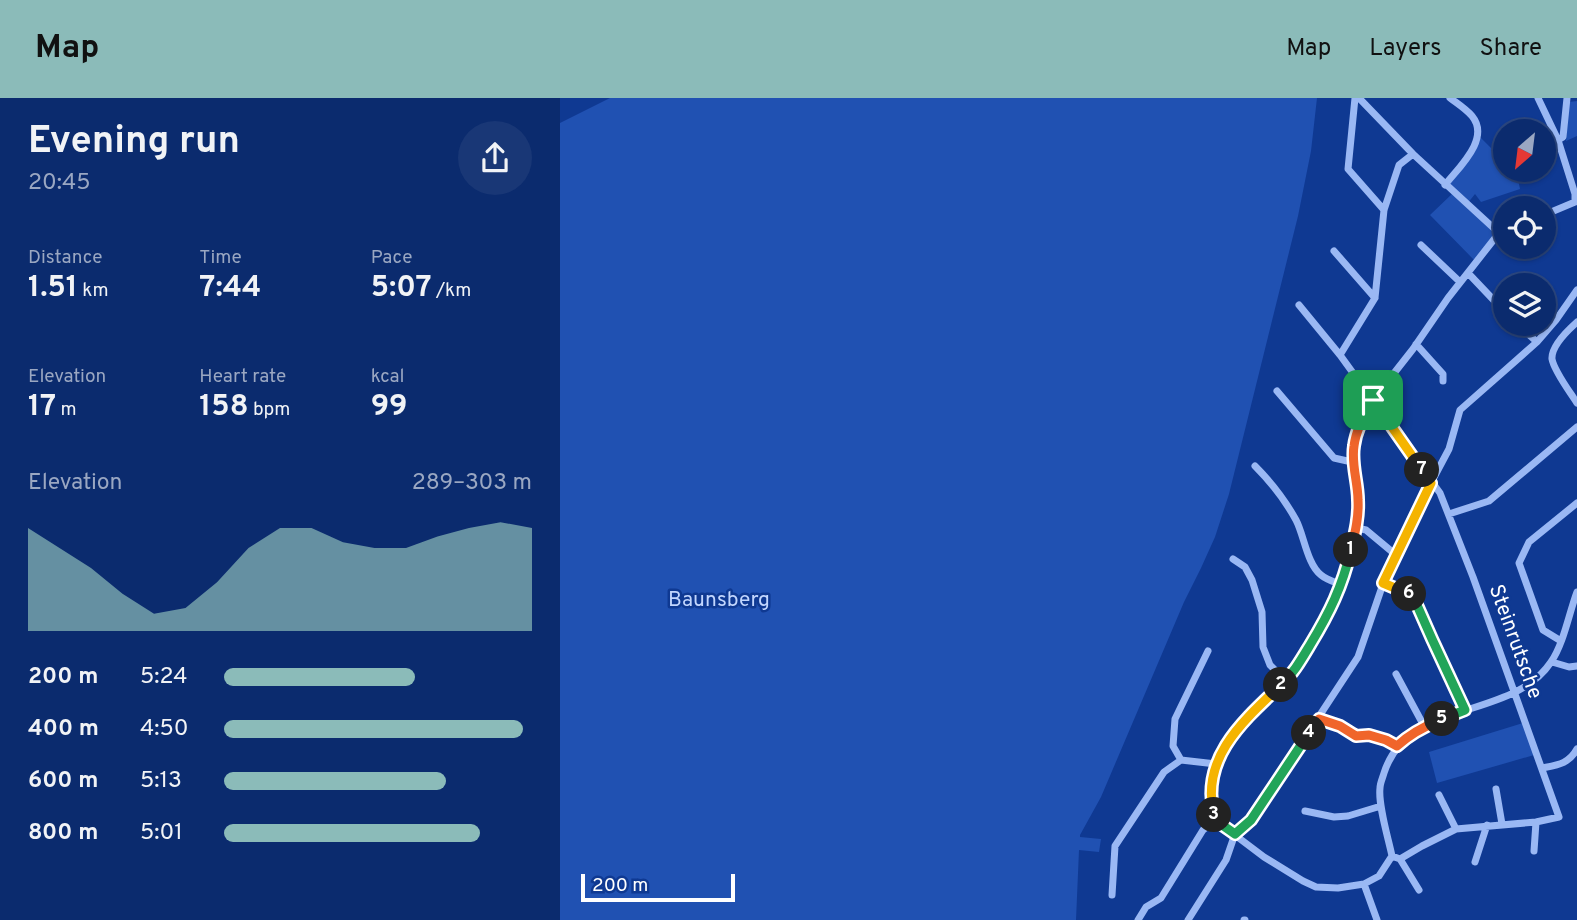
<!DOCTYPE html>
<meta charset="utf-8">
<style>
:root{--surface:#0b2b6e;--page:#193776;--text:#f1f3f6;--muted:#9aa7c2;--line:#2b4781;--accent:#8bbbb9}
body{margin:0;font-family:Overpass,sans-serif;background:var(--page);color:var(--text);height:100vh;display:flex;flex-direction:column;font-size:26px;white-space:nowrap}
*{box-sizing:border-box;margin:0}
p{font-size:23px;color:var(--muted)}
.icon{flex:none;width:38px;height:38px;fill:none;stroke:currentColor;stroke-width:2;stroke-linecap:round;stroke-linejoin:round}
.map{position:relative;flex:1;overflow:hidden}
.side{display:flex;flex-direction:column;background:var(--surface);width:560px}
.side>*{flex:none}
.needle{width:46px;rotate:208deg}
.buttons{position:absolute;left:933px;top:21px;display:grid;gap:14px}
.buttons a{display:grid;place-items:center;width:63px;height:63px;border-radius:50%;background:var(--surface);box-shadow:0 2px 5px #0004,0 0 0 2px var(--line);font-size:35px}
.scale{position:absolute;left:21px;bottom:18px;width:154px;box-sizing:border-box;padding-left:7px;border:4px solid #fff;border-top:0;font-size:19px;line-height:24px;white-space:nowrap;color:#fff;-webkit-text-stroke:5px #0f3992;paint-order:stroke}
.pin{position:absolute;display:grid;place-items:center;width:60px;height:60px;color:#fff;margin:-30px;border-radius:14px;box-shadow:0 4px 10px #0006}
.km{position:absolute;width:35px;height:35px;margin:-18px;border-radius:50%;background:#222;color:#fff;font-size:19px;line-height:35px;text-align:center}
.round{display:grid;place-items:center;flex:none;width:74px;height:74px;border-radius:37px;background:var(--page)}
.head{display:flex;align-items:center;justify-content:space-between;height:119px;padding:0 28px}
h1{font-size:38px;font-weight:700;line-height:52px}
.metrics{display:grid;grid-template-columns:repeat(3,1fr);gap:10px;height:119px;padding:7px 28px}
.metrics div{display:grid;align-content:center}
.metrics b{font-size:30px;font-weight:700}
.metrics small{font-size:19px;font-weight:400}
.metrics p{font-size:19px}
.chart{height:196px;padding:14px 28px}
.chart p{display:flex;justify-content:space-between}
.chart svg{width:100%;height:126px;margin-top:7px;fill:var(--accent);opacity:.7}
ul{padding:0 28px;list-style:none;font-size:23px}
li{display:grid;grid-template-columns:112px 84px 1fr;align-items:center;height:52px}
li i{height:18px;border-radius:9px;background:var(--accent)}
header{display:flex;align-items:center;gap:42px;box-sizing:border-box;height:98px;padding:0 35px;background:var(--accent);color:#111}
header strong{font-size:33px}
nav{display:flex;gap:38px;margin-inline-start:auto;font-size:24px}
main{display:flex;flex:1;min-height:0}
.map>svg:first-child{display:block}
.green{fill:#2051b2}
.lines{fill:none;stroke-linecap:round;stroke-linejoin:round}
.minor{stroke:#9ab8f4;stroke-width:7}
.split-1-casing{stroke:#fff;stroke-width:14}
.split-2-casing{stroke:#fff;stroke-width:14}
.split-3-casing{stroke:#fff;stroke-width:14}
.split-4-casing{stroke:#fff;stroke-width:14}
.split-5-casing{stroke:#fff;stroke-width:14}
.split-6-casing{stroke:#fff;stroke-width:14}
.split-7-casing{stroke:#fff;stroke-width:14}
.split-8-casing{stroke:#fff;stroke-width:14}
.split-1{stroke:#f0652b;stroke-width:9}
.split-2{stroke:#22a559;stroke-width:9}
.split-3{stroke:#f5b400;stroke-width:9}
.split-4{stroke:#22a559;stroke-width:9}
.split-5{stroke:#f0652b;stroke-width:9}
.split-6{stroke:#22a559;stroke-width:9}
.split-7{stroke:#f5b400;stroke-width:9}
.split-8{stroke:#f5b400;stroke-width:9}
.labels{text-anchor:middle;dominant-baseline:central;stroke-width:5;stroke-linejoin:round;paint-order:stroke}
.park-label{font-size:21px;fill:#c2d6fe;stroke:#0f3992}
.street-label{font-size:21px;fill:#fff;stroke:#0f3992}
</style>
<header>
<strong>Map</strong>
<nav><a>Map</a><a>Layers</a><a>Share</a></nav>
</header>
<main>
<section class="side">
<div class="head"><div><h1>Evening run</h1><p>20:45</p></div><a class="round"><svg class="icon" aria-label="share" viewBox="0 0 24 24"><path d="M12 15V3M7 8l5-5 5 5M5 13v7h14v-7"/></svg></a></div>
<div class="metrics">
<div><p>Distance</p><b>1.51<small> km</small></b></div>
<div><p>Time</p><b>7:44</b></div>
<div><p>Pace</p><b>5:07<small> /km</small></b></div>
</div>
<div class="metrics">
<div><p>Elevation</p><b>17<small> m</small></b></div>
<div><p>Heart rate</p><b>158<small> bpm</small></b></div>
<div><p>kcal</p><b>99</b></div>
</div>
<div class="chart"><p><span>Elevation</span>289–303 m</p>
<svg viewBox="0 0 160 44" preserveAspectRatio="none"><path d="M0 44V8L10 15L20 22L30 31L40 38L50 36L60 27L70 15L80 8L90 8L100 13L110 15L120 15L130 11L140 8L150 6L160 8V44z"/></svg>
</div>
<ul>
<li><b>200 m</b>5:24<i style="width:62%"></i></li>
<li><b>400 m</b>4:50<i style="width:97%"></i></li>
<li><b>600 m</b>5:13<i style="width:72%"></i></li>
<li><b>800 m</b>5:01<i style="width:83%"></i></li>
</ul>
</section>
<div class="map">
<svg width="1017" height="822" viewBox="0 0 1017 822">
<rect width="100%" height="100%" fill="#0f3992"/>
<path class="green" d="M50,0H757L751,53L738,118L669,396L655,439L641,470L624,504L541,699L520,737V739L541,741L539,754L519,752L516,822H0V25Z
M1017,3V38L1006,43L1009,4Z
M919,38L934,53L945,51V72H956L960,91L921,104L915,96L907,106L939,135L916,164L870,117L893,95L885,87Z
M963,625L974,657L877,685L869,654Z"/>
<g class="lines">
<path class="minor" d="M795,0L788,71L824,112
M799,0L853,56L939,135
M978,0L998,42L1015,96V104
M998,42L1003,39L1007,0
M885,87C898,70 931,41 912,18C906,11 898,6 890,0
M984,117L1015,104
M945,132L939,135L888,200L853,251L813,302L798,330L794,346L792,364L798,403L797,430L782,487L771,512L737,569L726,583L687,620L656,666L653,680L651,705L655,722L704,759L743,783L756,789L778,790L804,786L819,778L832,758C828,739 818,707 820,690C820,685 823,679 824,675C848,600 952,623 991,564C1004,545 1009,515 1017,494
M861,147L900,184
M774,153L815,200
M908,175L945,214
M739,207L780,257L880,395L913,479L999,719L976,724L896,731L862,748L840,761L832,758
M1017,224C1008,232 991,248 992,261C994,273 1010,294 1017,305
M957,226L977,244
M856,246L883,276V283
M780,257L815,200L824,112L839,67L853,56
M717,293L774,360L792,364
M695,368C711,384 725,402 736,422C744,437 747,466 761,477C767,482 775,484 782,487
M889,416L929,403L1017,329
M797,430L806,432L836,457
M673,461L685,469L692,482L702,514L703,549L710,567L726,583
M823,486L853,498L905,612
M1001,543L983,532L959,465L969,444L1017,405
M648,553L615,621L613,648L621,662L656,666
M992,564L1009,569L1017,568
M836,576L864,628
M759,621L780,628L796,638L809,637L826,642L837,648
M982,670C997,667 1009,666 1017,651
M936,691L942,726
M879,697L896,731
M745,713L774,719L788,718L821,708
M974,753L976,724
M840,761L859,792
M915,764L927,727
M804,786L817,822
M552,797L555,748L604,674L621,662
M578,822L586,809L601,800L643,732L655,722
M628,822L666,762L675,736L691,722L798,559L823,486L871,385L889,351L900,312L977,244L996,222L1017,192
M684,822H685"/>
</g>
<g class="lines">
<defs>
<path id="split-1" d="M791,452C795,435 799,419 798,402C798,384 791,366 794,348C796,331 805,317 813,302"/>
<path id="split-2" d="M721,587C733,576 741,562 750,547C770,514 782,489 791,452"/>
<path id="split-3" d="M654,717C640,660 683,623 721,587"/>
<path id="split-4" d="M654,717L655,722L675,736L691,722L749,635"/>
<path id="split-5" d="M749,635L759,621L780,628L796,638L809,637L826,642L837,648C851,635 865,628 882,621"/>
<path id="split-6" d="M849,496L853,498L872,541L905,612L882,621"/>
<path id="split-7" d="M849,496L823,485L871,385L862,372"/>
<path id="split-8" d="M813,302L862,372"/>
</defs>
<use href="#split-1" class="split-1-casing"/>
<use href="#split-2" class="split-2-casing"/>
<use href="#split-3" class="split-3-casing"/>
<use href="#split-4" class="split-4-casing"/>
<use href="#split-5" class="split-5-casing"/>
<use href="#split-6" class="split-6-casing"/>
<use href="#split-7" class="split-7-casing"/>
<use href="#split-8" class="split-8-casing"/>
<use href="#split-1" class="split-1"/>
<use href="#split-2" class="split-2"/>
<use href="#split-3" class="split-3"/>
<use href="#split-4" class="split-4"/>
<use href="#split-5" class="split-5"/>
<use href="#split-6" class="split-6"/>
<use href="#split-7" class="split-7"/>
<use href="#split-8" class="split-8"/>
</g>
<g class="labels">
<g class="park-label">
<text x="159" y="502">Baunsberg</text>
</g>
<g class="street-label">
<text transform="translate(955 544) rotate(70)">Steinrutsche</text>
</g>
</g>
</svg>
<div class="buttons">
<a><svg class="needle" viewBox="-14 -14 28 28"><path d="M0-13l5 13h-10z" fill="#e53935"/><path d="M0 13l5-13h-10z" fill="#9aa7c2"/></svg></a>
<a><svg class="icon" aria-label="locate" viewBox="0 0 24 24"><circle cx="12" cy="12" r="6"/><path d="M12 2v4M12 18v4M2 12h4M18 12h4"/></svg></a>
<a><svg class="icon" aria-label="layers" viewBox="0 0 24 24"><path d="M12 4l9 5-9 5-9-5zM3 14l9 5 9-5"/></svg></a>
</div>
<div class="scale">200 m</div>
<div class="pin" style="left:813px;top:302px;background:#1e9e55"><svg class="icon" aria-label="arrive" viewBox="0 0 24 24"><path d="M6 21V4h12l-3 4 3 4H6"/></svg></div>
<b class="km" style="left:791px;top:452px">1</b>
<b class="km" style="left:721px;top:587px">2</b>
<b class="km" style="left:654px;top:717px">3</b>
<b class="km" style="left:749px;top:635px">4</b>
<b class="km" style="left:882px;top:621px">5</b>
<b class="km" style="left:849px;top:496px">6</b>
<b class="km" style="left:862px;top:372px">7</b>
</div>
</main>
